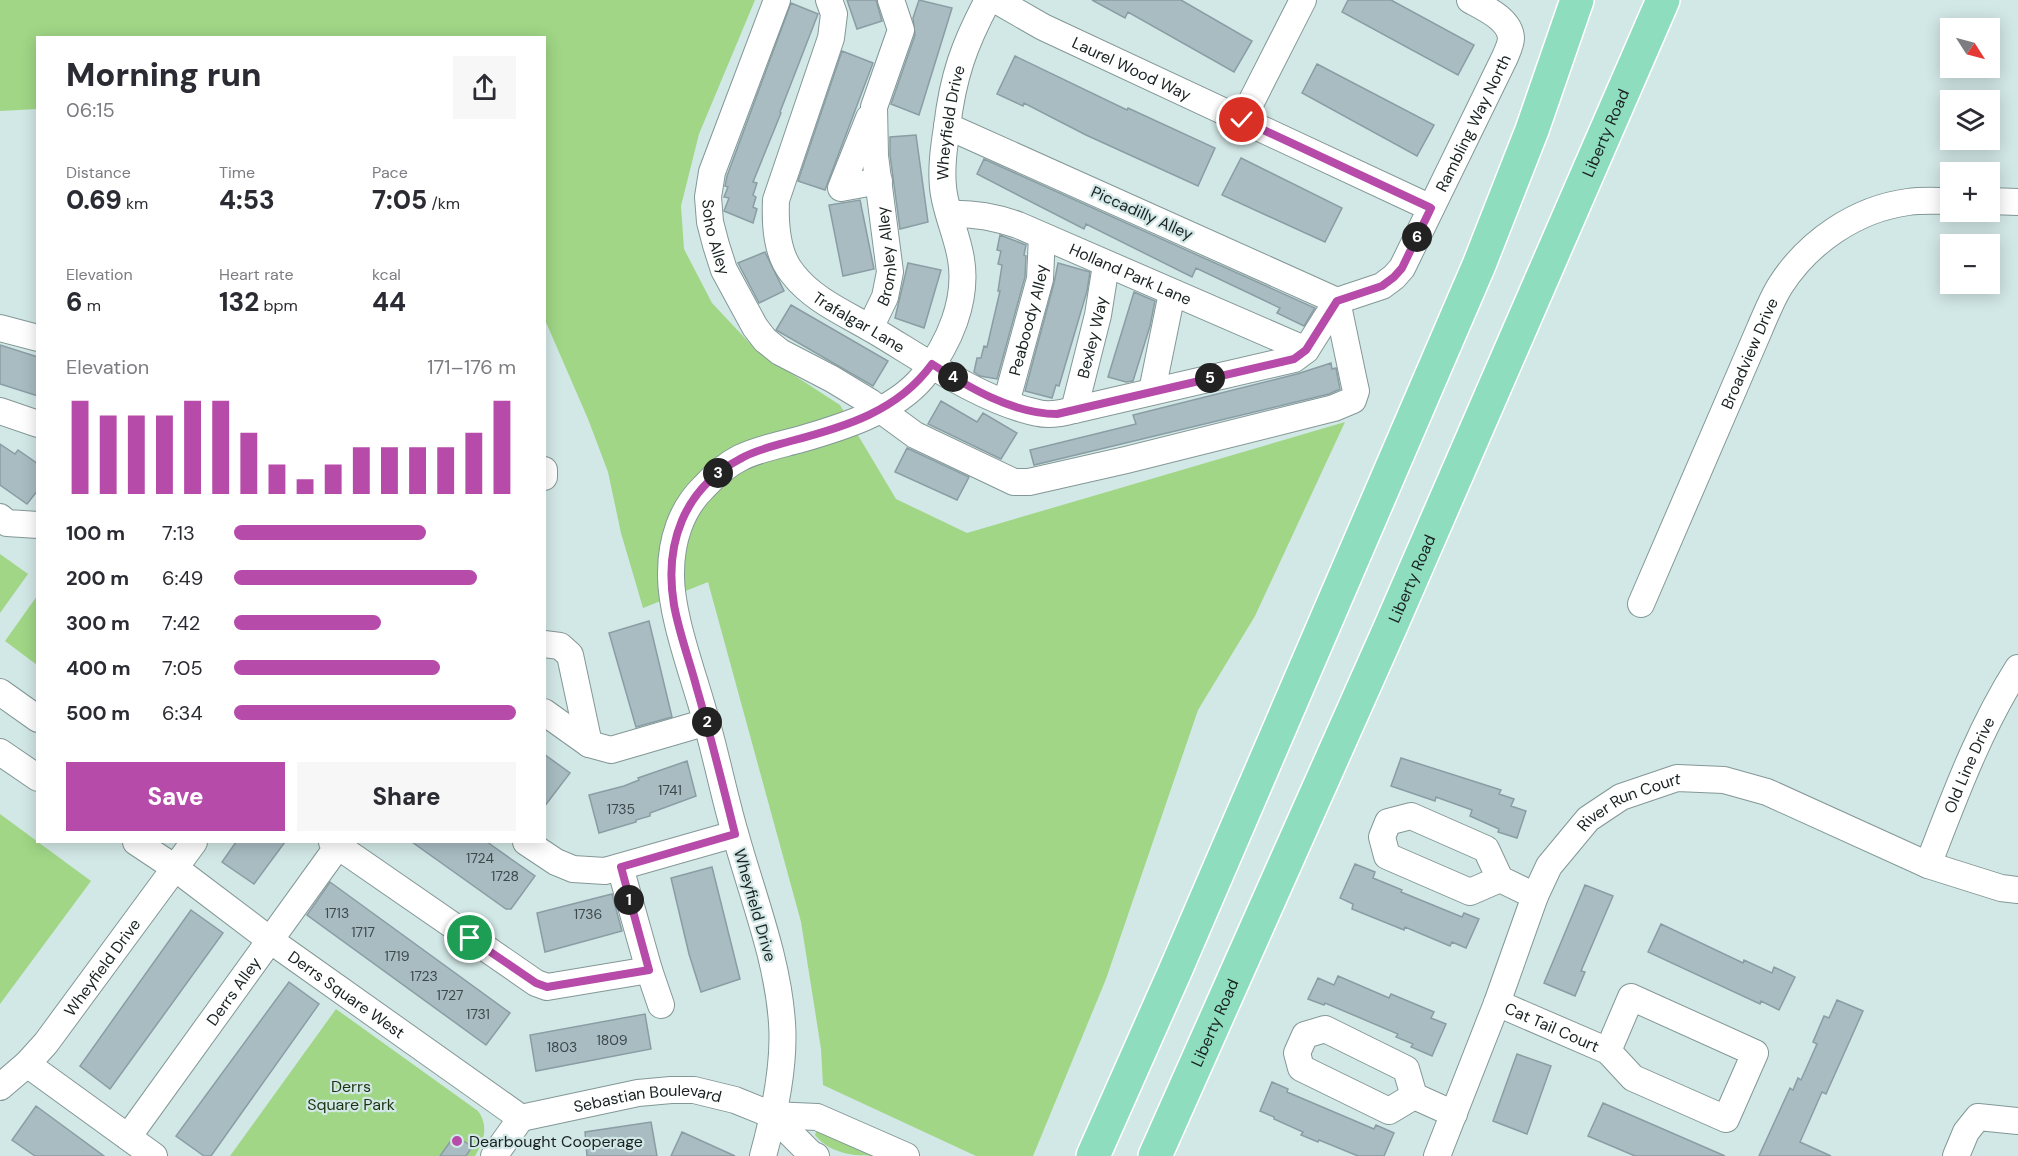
<!DOCTYPE html>
<meta charset="utf-8">
<style>
:root{--surface:#fff;--page:#f7f7f7;--text:#2b2b33;--muted:#7c7c81;--accent:#b74baa}
body{margin:0;font-family:"DM Sans",sans-serif;background:var(--page);color:var(--text);height:100vh;display:flex;flex-direction:column;font-size:22px;white-space:nowrap}
*{box-sizing:border-box;margin:0}
p{font-size:20px;color:var(--muted)}
.icon{flex:none;width:33px;height:33px;fill:none;stroke:currentColor;stroke-width:2;stroke-linecap:round;stroke-linejoin:round}
.map{position:relative;flex:1;overflow:hidden}
.panel{position:absolute;left:36px;top:36px;width:510px;height:807px;display:flex;flex-direction:column;background:var(--surface);border-radius:0px;box-shadow:0 3px 15px #0003}
.panel>*{flex:none}
.needle{width:39px;rotate:126deg}
.buttons{position:absolute;left:1940px;top:18px;display:grid;gap:12px}
.buttons a{display:grid;place-items:center;width:60px;height:60px;border-radius:0px;background:var(--surface);box-shadow:0 3px 15px #0003;font-size:30px}
.pin{position:absolute;display:grid;place-items:center;width:51px;height:51px;color:#fff;margin:-26px;border:3px solid #fff;border-radius:50%;box-shadow:0 2px 6px #0007}
.km{position:absolute;width:30px;height:30px;margin:-15px;border-radius:50%;background:#222;color:#fff;font-size:16px;line-height:30px;text-align:center}
.round{display:grid;place-items:center;flex:none;width:63px;height:63px;border-radius:0px;background:var(--page)}
.head{display:flex;align-items:center;justify-content:space-between;height:102px;padding:0 30px}
h1{font-size:33px;font-weight:800;line-height:45px}
.metrics{display:grid;grid-template-columns:repeat(3,1fr);gap:9px;height:102px;padding:6px 30px}
.metrics div{display:grid;align-content:center}
.metrics b{font-size:26px;font-weight:800}
.metrics small{font-size:16px;font-weight:400}
.metrics p{font-size:16px}
.chart{height:168px;padding:12px 30px}
.chart p{display:flex;justify-content:space-between}
.chart svg{width:100%;height:108px;margin-top:6px;stroke:var(--accent);stroke-width:6}
.action{display:flex;gap:12px;margin-top:auto;padding:12px 30px}
.action a{flex:1;height:69px;border-radius:0px;background:var(--accent);color:#fff;font-size:24px;font-weight:800;line-height:69px;text-align:center}
.action a+a{background:var(--page);color:var(--text)}
ul{padding:0 30px;list-style:none;font-size:20px}
li{display:grid;grid-template-columns:96px 72px 1fr;align-items:center;height:45px}
li i{height:15px;border-radius:8px;background:var(--accent)}
.map>svg:first-child{display:block}
.green{fill:#a0d686}
.building{fill:#a8bcc2;stroke:#8a9da4;stroke-width:1.5}
.lines{fill:none;stroke-linecap:round;stroke-linejoin:round}
.minor-casing{stroke:#839896;stroke-width:28}
.major-casing{stroke:#fff;stroke-width:36}
.minor{stroke:#fff;stroke-width:26}
.major{stroke:#8eddbf;stroke-width:33}
.route-casing{stroke:#fff;stroke-width:12}
.route{stroke:#b74baa;stroke-width:8}
.poi-dot{fill:#b74baa;stroke:#d2e8e6;stroke-width:2}
.labels{text-anchor:middle;dominant-baseline:central;stroke-width:4.5;stroke-linejoin:round;paint-order:stroke}
.number-label{font-size:14px;fill:#3d4849}
.street-label{font-size:16px;fill:#192121;stroke:#d2e8e6}
.park-label{font-size:16px;fill:#1c3310;stroke:#d2e8e6}
.poi-label{font-size:16px;fill:#192121;stroke:#d2e8e6;text-anchor:start}
</style>
<div class="map">
<svg width="2018" height="1156" viewBox="0 0 2018 1156">
<rect width="100%" height="100%" fill="#d2e8e6"/>
<path class="green" d="M0,0H755L699,134L681,206L684,249L712,303L758,352L840,405L896,499L967,533L1345,422L1255,616L1198,710L1106,979L1033,1156H976L823,1085L821,1049L801,922L708,582L643,608L621,533L608,472L588,419L545,320L544,38H38L37,109L0,111Z
M0,554L28,574L0,613Z
M37,596V665L5,641Z
M0,814L91,881L0,1004Z
M336,1009L478,1111C489,1125 484,1142 475,1156H230Z
M823,1130L884,1156C858,1156 832,1156 815,1135L816,1132Z"/>
<path class="building" d="M847,0H876L882,21L857,29Z
M919,0L952,8L919,115L891,104L915,35L913,18Z
M1092,0H1181L1252,41L1234,72L1128,12L1125,18Z
M1348,0H1391L1474,45L1458,75L1342,12Z
M791,3L818,14L780,112L781,113L753,182L757,183L753,195L756,197L753,207L757,209L753,223L724,211L729,198L724,197L728,187L725,186L727,176Z
M842,51L873,63L825,190L798,181Z
M1015,56L1127,110L1128,108L1215,148L1198,186L1086,135L1024,103L1023,106L997,94Z
M1317,64L1434,125L1417,156L1302,93Z
M916,135L928,222L900,229L890,155V137Z
M1241,158L1342,208L1325,242L1222,195Z
M984,159L1315,308L1304,326L1277,313L1280,308L1196,268L1192,277L1086,224L1084,229L977,174Z
M860,200L874,269L843,276L829,205Z
M1000,235L1026,245L1024,255L1026,256L1025,277L997,379L980,376L974,372L977,358H981L984,346L987,347L1000,291H998L1002,265L998,264L1001,251L997,250Z
M765,252L784,291L759,303L738,263Z
M908,263L941,270L924,328L895,318Z
M1058,263L1090,272L1087,291L1059,386L1056,385L1052,398L1025,391L1054,283Z
M1134,292L1155,301L1150,326L1133,381L1126,382L1108,377Z
M791,305L888,361L873,386L776,330Z
M0,345L38,357V396L0,384Z
M1331,363L1332,369L1336,368L1340,389L1329,394L1034,465L1030,450L1136,424L1133,415L1297,374Z
M941,401L977,422L983,413L1017,433L1001,459L928,424Z
M0,444L15,454L18,450L38,464V490L27,504L0,485Z
M907,448L969,477L957,500L895,472Z
M649,621L672,717L636,727L609,633Z
M544,754L570,773L544,807Z
M1401,758L1501,790L1499,794L1514,799L1511,806L1526,811L1517,838L1498,832L1499,829L1470,816L1472,810L1436,797L1435,801L1391,786Z
M687,761L696,796L650,813V816L636,820V822L599,833L589,795L624,786L639,780L638,778Z
M236,842H285L254,884L222,862Z
M412,842H487L535,876L511,909H506Z
M1355,864L1375,872L1373,878L1402,890L1401,892L1462,917L1464,913L1479,919L1466,948L1452,942L1450,946L1405,927L1404,930L1352,909L1353,904L1340,898Z
M712,867L740,979L701,992L689,954L671,878Z
M330,882L510,1013L486,1045L307,915Z
M1585,885L1613,896L1581,971L1585,972L1575,996L1544,983Z
M612,894L622,931L545,952L537,913Z
M191,910L223,933L110,1089L80,1066Z
M1661,924L1743,963L1744,960L1772,973L1774,967L1795,977L1779,1010L1761,1001L1760,1004L1648,952Z
M1338,976L1389,998L1391,994L1434,1012L1431,1018L1446,1024L1432,1056L1411,1047L1413,1044L1396,1037L1398,1034L1325,1003L1324,1005L1308,999L1318,978L1334,985Z
M289,982L319,1004L211,1156H204L176,1136Z
M1837,1000L1863,1011L1826,1094L1822,1092L1800,1142L1831,1156H1759L1790,1088L1793,1090L1798,1078L1801,1080L1817,1044L1813,1042L1824,1016L1829,1018Z
M645,1014L651,1049L536,1071L530,1035Z
M1517,1054L1551,1066L1527,1134L1493,1121Z
M1272,1082L1288,1089L1287,1092L1374,1129L1376,1125L1394,1133L1384,1156H1358L1319,1140L1318,1142L1301,1135L1303,1132L1274,1119V1117L1260,1111Z
M1603,1103L1725,1156H1635L1588,1136Z
M36,1106L104,1156H35L12,1140Z
M651,1122L657,1156H587L585,1132Z
M682,1132L735,1156H671Z
M455,1135L472,1147L466,1156H440Z"/>
<g class="lines">
<defs>
<g id="minor">
<path id="s1" d="M777,0L712,172L708,197L710,222L716,245L724,270L755,327L765,340L780,352L832,379L870,402L915,435L1014,482H1029L1126,460L1334,408L1353,400L1356,391L1354,382L1337,301L947,126"/>
<path id="s2" d="M829,0L834,14L831,38L776,200C775,224 776,254 793,274C814,301 847,314 875,331C924,360 983,402 1038,413C1050,416 1063,413 1074,410L1294,359L1306,350L1337,301L1382,286L1394,277L1402,268L1505,57C1507,52 1511,44 1511,38C1510,19 1484,8 1470,0"/>
<path id="s3" d="M996,0L1043,27L1431,208"/>
<path d="M869,118L841,188L879,181"/>
<path d="M1242,120L1303,0"/>
<path d="M1989,201L2018,202"/>
<path id="s4" d="M950,214C975,213 995,217 1018,225L1306,350"/>
<path d="M0,328L38,338"/>
<path id="s5" d="M870,328L885,297L890,272L875,156L874,107L901,30L891,0"/>
<path d="M1152,391L1172,293"/>
<path id="s6" d="M1006,403L1040,279L1042,236"/>
<path id="s7" d="M1074,410L1098,315L1106,265"/>
<path d="M0,411L38,424"/>
<path d="M544,470V477"/>
<path d="M0,517L7,523L38,525"/>
<path id="s8" d="M1641,604L1760,328C1766,314 1772,299 1780,286C1808,242 1856,209 1908,202C1922,200 1936,201 1950,201"/>
<path d="M544,644L560,646L570,655L589,744"/>
<path d="M0,692L38,719"/>
<path d="M544,712L589,744L611,750L707,722"/>
<path d="M0,752L38,778"/>
<path id="s9" d="M136,842L175,868L270,940L521,1118"/>
<path d="M332,842L536,983L547,987L649,970L620,867"/>
<path d="M526,842L556,862L573,869L605,871L735,834"/>
<path id="s10" d="M1928,865C1954,798 1979,729 2018,668"/>
<path d="M1500,879L1470,892L1387,856L1382,837L1388,822L1411,816L1486,849L1500,879L1535,896"/>
<path d="M649,970L661,1005"/>
<path d="M1631,997L1755,1053L1726,1119L1633,1078L1608,1051Z"/>
<path id="s11" d="M1497,1003L1608,1051"/>
<path d="M27,1064L154,1156"/>
<path id="s12" d="M0,1087L27,1064L46,1043L194,842"/>
<path d="M1414,1096L1389,1111L1301,1068L1297,1053L1305,1035L1325,1029L1406,1069L1414,1096L1454,1114"/>
<path d="M772,1115L811,1154L816,1156"/>
<path id="s13" d="M521,1118L638,1093L671,1090H694L735,1100L772,1115L817,1117L906,1156"/>
<path id="s14" d="M128,1137L338,846"/>
<path d="M494,1156L521,1118"/>
<path id="s15" d="M763,1156C774,1116 785,1065 782,1023C778,961 754,900 737,840C724,797 716,753 703,710C692,671 670,612 671,573C671,541 681,509 704,487C714,476 726,465 740,458C758,449 779,445 798,440C840,428 894,412 923,377C949,344 968,301 961,259C957,234 945,211 943,187C941,167 944,147 947,127C953,76 964,45 988,0"/>
<path id="s16" d="M1437,1156L1497,1003L1535,896L1549,866L1588,819L1621,797L1677,778L1724,780L1767,792L1928,865L2001,888L2018,890"/>
<path d="M1956,1156L1966,1132L1978,1117L2018,1121"/>
</g>
<g id="major">
<path d="M1093,1156L1176,969L1479,265L1532,130L1577,0"/>
<path id="s17" d="M1155,1156L1390,628L1663,0"/>
</g>
</defs>
<use href="#minor" class="minor-casing"/>
<use href="#major" class="major-casing"/>
<use href="#minor" class="minor"/>
<use href="#major" class="major"/>
</g>
<g class="lines">
<defs>
<path id="route" d="M470,938L536,983L547,987L649,970L621,867L735,834C723,786 711,737 697,689C690,662 679,633 674,605C664,545 683,489 740,459C755,450 774,446 791,441C845,427 898,411 932,364C968,387 1013,414 1057,414L1294,359L1306,350L1337,301L1382,286L1394,277L1402,268L1431,208L1242,120"/>
</defs>
<use href="#route" class="route-casing"/>
<use href="#route" class="route"/>
</g>
<circle class="poi-dot" cx="457" cy="1141" r="6"/>
<g class="labels">
<g class="number-label">
<text x="670" y="790">1741</text>
<text x="621" y="809">1735</text>
<text x="480" y="858">1724</text>
<text x="505" y="876">1728</text>
<text x="337" y="913">1713</text>
<text x="588" y="914">1736</text>
<text x="363" y="932">1717</text>
<text x="397" y="956">1719</text>
<text x="424" y="976">1723</text>
<text x="450" y="995">1727</text>
<text x="478" y="1014">1731</text>
<text x="612" y="1040">1809</text>
<text x="562" y="1047">1803</text>
</g>
<g class="street-label">
<text stroke="none"><textPath href="#s3" startOffset="152">Laurel Wood Way</textPath></text>
<text stroke="none"><textPath href="#s2" startOffset="1143">Rambling Way North</textPath></text>
<text stroke="none"><textPath href="#s15" startOffset="1210">Wheyfield Drive</textPath></text>
<text stroke="none"><textPath href="#s17" startOffset="1118">Liberty Road</textPath></text>
<text transform="translate(1142 213) rotate(24)">Piccadilly Alley</text>
<text stroke="none"><textPath href="#s1" startOffset="250">Soho Alley</textPath></text>
<text stroke="none"><textPath href="#s5" startOffset="76">Bromley Alley</textPath></text>
<text stroke="none"><textPath href="#s4" startOffset="192">Holland Park Lane</textPath></text>
<text stroke="none"><textPath href="#s6" startOffset="86">Peaboody Alley</textPath></text>
<text stroke="none"><textPath href="#s2" startOffset="370">Trafalgar Lane</textPath></text>
<text stroke="none"><textPath href="#s7" startOffset="75">Bexley Way</textPath></text>
<text stroke="none"><textPath href="#s8" startOffset="273">Broadview Drive</textPath></text>
<text stroke="none"><textPath href="#s17" startOffset="632">Liberty Road</textPath></text>
<text stroke="none"><textPath href="#s10" startOffset="108">Old Line Drive</textPath></text>
<text stroke="none"><textPath href="#s16" startOffset="417">River Run Court</textPath></text>
<text transform="translate(755 905) rotate(74)">Wheyfield Drive</text>
<text stroke="none"><textPath href="#s12" startOffset="158">Wheyfield Drive</textPath></text>
<text stroke="none"><textPath href="#s14" startOffset="180">Derrs Alley</textPath></text>
<text stroke="none"><textPath href="#s9" startOffset="260">Derrs Square West</textPath></text>
<text stroke="none"><textPath href="#s17" startOffset="146">Liberty Road</textPath></text>
<text stroke="none"><textPath href="#s11" startOffset="60">Cat Tail Court</textPath></text>
<text stroke="none"><textPath href="#s13" startOffset="129">Sebastian Boulevard</textPath></text>
</g>
<g class="park-label">
<text x="351" y="1086">Derrs<tspan x="351" dy="18">Square Park</tspan></text>
</g>
<g class="poi-label">
<text x="469" y="1141">Dearbought Cooperage</text>
</g>
</g>
</svg>
<div class="buttons">
<a><svg class="needle" viewBox="-14 -14 28 28"><path d="M0-13l5 13h-10z" fill="#e53935"/><path d="M0 13l5-13h-10z" fill="#7c7c81"/></svg></a>
<a><svg class="icon" aria-label="layers" viewBox="0 0 24 24"><path d="M12 4l9 5-9 5-9-5zM3 14l9 5 9-5"/></svg></a>
<a>+</a>
<a>−</a>
</div>
<div class="pin" style="left:470px;top:938px;background:#1e9e55"><svg class="icon" aria-label="arrive" viewBox="0 0 24 24"><path d="M6 21V4h12l-3 4 3 4H6"/></svg></div>
<div class="pin" style="left:1242px;top:120px;background:#d93025"><svg class="icon" aria-label="check" viewBox="0 0 24 24"><path d="M5 12l5 5 9-10"/></svg></div>
<b class="km" style="left:629px;top:900px">1</b>
<b class="km" style="left:707px;top:722px">2</b>
<b class="km" style="left:718px;top:473px">3</b>
<b class="km" style="left:953px;top:377px">4</b>
<b class="km" style="left:1210px;top:378px">5</b>
<b class="km" style="left:1417px;top:237px">6</b>
<section class="panel">
<div class="head"><div><h1>Morning run</h1><p>06:15</p></div><a class="round"><svg class="icon" aria-label="share" viewBox="0 0 24 24"><path d="M12 15V3M7 8l5-5 5 5M5 13v7h14v-7"/></svg></a></div>
<div class="metrics">
<div><p>Distance</p><b>0.69<small> km</small></b></div>
<div><p>Time</p><b>4:53</b></div>
<div><p>Pace</p><b>7:05<small> /km</small></b></div>
</div>
<div class="metrics">
<div><p>Elevation</p><b>6<small> m</small></b></div>
<div><p>Heart rate</p><b>132<small> bpm</small></b></div>
<div><p>kcal</p><b>44</b></div>
</div>
<div class="chart"><p><span>Elevation</span>171–176 m</p>
<svg viewBox="0 0 160 44" preserveAspectRatio="none"><path d="M5 44V6M15 44V12M25 44V12M35 44V12M45 44V6M55 44V6M65 44V19M75 44V32M85 44V38M95 44V32M105 44V25M115 44V25M125 44V25M135 44V25M145 44V19M155 44V6"/></svg>
</div>
<ul>
<li><b>100 m</b>7:13<i style="width:68%"></i></li>
<li><b>200 m</b>6:49<i style="width:86%"></i></li>
<li><b>300 m</b>7:42<i style="width:52%"></i></li>
<li><b>400 m</b>7:05<i style="width:73%"></i></li>
<li><b>500 m</b>6:34<i style="width:100%"></i></li>
</ul>
<div class="action"><a>Save</a><a>Share</a></div>
</section>
</div>
